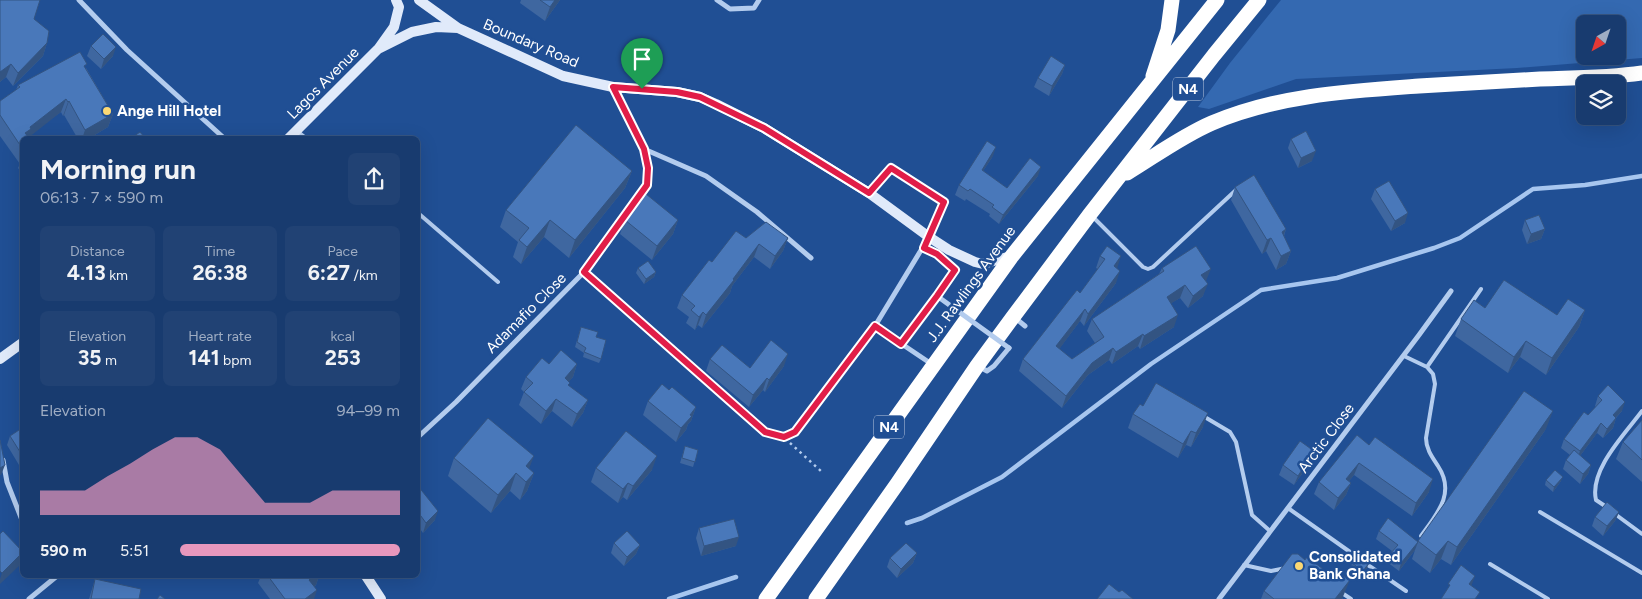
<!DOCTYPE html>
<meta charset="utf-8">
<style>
:root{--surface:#183b6f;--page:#214274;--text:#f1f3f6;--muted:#9fadc3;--line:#365582;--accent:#e797bd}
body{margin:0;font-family:Figtree,sans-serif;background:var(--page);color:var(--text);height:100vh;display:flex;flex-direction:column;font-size:19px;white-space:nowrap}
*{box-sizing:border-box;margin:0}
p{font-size:16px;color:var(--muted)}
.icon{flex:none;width:28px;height:28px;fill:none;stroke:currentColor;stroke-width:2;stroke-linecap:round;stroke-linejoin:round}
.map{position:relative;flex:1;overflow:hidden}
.sheet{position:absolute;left:20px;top:136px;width:400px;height:442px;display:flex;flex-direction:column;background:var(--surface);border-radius:8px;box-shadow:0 5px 20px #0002,0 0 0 1px var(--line)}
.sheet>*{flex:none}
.needle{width:32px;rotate:220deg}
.buttons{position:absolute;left:1576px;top:15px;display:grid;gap:10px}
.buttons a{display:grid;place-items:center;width:50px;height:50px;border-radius:8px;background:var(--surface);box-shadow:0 5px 20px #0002,0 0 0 1px var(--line);font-size:25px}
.pin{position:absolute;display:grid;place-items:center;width:42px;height:42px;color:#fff;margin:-51px -21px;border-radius:50% 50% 50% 0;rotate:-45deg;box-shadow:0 0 5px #0007}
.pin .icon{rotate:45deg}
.round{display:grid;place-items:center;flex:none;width:52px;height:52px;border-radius:8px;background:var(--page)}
.overview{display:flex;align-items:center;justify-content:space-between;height:85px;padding:0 20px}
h1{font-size:28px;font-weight:700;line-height:38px}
.figures{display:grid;grid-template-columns:repeat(3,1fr);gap:8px;height:85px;padding:5px 20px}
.figures div{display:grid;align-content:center;border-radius:8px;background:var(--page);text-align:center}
.figures b{font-size:21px;font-weight:700}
.figures small{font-size:14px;font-weight:400}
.figures p{font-size:14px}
.chart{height:140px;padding:10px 20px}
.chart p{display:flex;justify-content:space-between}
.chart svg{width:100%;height:90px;margin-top:5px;fill:var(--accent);opacity:.7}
ul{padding:0 20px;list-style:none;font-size:16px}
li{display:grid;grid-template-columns:80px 60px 1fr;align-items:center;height:38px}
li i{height:12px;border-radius:6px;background:var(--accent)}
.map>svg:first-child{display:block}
.green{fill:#3469b1;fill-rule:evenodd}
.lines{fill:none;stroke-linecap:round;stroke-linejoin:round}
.stream{stroke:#a7c6ef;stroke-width:4.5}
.path{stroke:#b3ccee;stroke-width:2.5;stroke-dasharray:2.5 4;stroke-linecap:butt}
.lane{stroke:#b3ccee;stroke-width:4}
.street{stroke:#b3ccee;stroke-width:5}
.secondary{stroke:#e0eafa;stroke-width:10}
.highway{stroke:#fff;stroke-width:15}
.street-bridge{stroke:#b3ccee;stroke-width:5}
.wall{fill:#3f67a0}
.shaded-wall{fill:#335482}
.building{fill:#4978ba;stroke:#335482}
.route-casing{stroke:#fff;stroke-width:10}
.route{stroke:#e11d48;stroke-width:6}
.poi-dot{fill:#fbd874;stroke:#204f94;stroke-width:2}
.labels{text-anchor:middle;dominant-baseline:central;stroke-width:5;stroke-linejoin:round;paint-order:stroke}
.shield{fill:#204f94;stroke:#bccadf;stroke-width:1}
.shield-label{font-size:14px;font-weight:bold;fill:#fff}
.street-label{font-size:15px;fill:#fff;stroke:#204f94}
.poi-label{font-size:15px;font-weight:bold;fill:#fff;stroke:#204f94;text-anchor:start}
</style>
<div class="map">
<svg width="1642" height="599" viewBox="0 0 1642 599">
<rect width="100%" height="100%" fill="#204f94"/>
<path class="green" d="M1281,0H1642V58L1517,68L1296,79L1209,109L1198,107L1230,63ZM1585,24H1618V56H1585Z"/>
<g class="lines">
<path class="stream" d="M907,523L922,518L1002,477L1151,364L1261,290L1337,278L1434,248L1460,238L1533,189L1585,185L1642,176
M669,599L736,577"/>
<path class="path" d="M942,288L955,269L948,264
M790,443L822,472"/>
<path class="lane" d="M297,131L307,139
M870,191L891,168L944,203L930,235
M418,213L498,282
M1093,217L1143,267L1148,269L1153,267L1236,190
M1404,356L1427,367L1433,374L1435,384L1426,438C1426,449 1432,457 1438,466C1456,493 1437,514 1421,536
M1427,367L1481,289
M1203,416L1230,432L1236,442L1252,515L1270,531
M1288,508L1360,559
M1608,508L1596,500C1589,470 1625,434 1642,411
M1540,512L1642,573
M1615,514L1642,534
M1365,563L1406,591
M1490,564L1548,599
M1244,565L1271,571L1286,568
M1342,593L1351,599"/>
<path class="street" d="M79,0L127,50L225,139
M717,0L730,9L754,8L759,0
M644,149L706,176L757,212L811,258
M584,272L765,432L784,437L795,432L875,326L929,237
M1014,317L1025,326
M875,326L933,365
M901,344L937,296
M978,366L987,371L994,366L1009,348
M418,437L456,402L584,272L647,185V168L644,149L613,87
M3,460L7,482L22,520
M29,599L57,576
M1219,599L1419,335L1451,291"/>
<path class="secondary" d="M419,0L458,28L563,76L613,87L677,92L700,97L716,104L764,128L869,193L929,237L949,250L975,262L983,264L1011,256
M380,48L412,32L436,27L458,28
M288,139L379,48L394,27L399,7L396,0
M0,359L22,343
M366,576L381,599"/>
<path class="highway" d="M1153,76L1168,30L1172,0
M1127,173C1155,156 1182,136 1212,123C1278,95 1349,91 1419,86C1460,84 1500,81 1540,79C1574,78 1609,78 1642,73
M766,599L1012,256L1217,0
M816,599L897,484L977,366L1013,317L1090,214L1214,55L1259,0"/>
<path class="street-bridge" d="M937,296L1009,348"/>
</g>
<path class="wall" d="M0,0L34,19L47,43L43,56L13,86L6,77L0,82Z
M521,0H560L545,21L520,3Z
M91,46L113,56L101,69L87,56Z
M1065,65L1062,74L1049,96L1034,87L1038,78Z
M86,68L113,114L108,127L88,139H78L64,115L63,116L61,112L22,139V173L18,168L20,164L0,136V101L16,90L18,85Z
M1291,139L1312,161L1298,168L1288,148Z
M993,156L983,171L1007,188L1038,176L999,224L989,216L990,214L966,199L965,201L955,195L959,185Z
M632,171L625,188L569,258L544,237L521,264L513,257L518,242L500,227L506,210Z
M1235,187L1286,229L1284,236L1291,251L1286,264L1276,270L1266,251L1262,254L1231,200Z
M1375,189L1405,223L1391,231L1371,199Z
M625,220H678L673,234L652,260L620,234Z
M1525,220L1545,229L1541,239L1527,244L1522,230Z
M746,238H788L783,251L770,269L754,257L732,286L730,293L702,328L698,325L695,330L686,323L689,317L677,308L682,295L712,262Z
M1100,256L1117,269L1116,283L1084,326L1080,321L1059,349L1072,359L1095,343L1087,331L1092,319L1159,274L1162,268L1206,281L1203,296L1188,308L1180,298L1171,303L1174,327L1140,349L1138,346L1112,364L1109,360L1088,375L1062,408L1019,371L1023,359L1080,293L1098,269L1096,268Z
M638,268L656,272L654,277L644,284L636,273Z
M1485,308L1557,315L1585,310L1579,327L1546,375L1520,357L1508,373L1455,336L1461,319Z
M581,327L596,337L601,359L599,363L583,357L584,353L575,347Z
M710,359L750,368L784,366L765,392L763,390L749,407L706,371Z
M549,364H577L573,377L569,381V386L588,400L583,413L572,427L552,411L541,424L519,405L524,392L521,389L526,377Z
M669,390L696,407L691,421L688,424L686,430L676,442L643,415L648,401Z
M1598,396L1622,411L1616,418L1613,428L1603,438L1597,433L1580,456L1591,465L1588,474L1580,484L1563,469L1566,460L1570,455L1561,448L1564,439L1596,407L1595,406Z
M1143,406L1203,427L1191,447L1186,445L1178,458L1128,428L1133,414Z
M1642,420V482L1616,459L1623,442Z
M22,428V470L7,445L10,436Z
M1546,429L1451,565L1441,559L1430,573L1412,559L1418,541Z
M1369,445L1429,492L1412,516L1354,475L1349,481L1351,483L1346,495L1334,510L1314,494L1319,482Z
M685,446L698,450L693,467L680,463Z
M454,458L534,473L527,491L520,500L510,491L491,513L448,476Z
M1311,461L1294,485L1279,475L1283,465Z
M596,468L652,470L627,500L623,497L618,503L591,482Z
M1546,480L1561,481L1553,492L1545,485Z
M418,486L435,520L423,533L418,526Z
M1619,512L1615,521L1603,536L1592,526L1595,517Z
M699,528L736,546L701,556L696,538Z
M1379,531L1418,542L1415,550L1399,571L1387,562L1390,554L1392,551L1376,539Z
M614,543L640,545L636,554L624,566L611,553Z
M917,553L913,563L897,578L887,567L890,558Z
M1352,563L1367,568L1361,576L1351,568Z
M261,576H319L316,585L314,587V599H270L258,583Z
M95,579L139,599H89Z
M1264,591L1343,598L1342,599H1261Z"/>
<path class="shaded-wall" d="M555,0H560L545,21L550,7Z
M47,43L43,56L13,86L18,73Z
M116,47L113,56L101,69L104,59Z
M11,64L6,77L0,82V72Z
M1065,65L1062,74L1049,96L1052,86Z
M66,99L61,112L28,138L25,133L30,127Z
M69,101L64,115L63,116L68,102Z
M113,114L108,127L88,139H82L85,130Z
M996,147L993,156L978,179L982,170Z
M1316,151L1312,161L1298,168L1301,158Z
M1041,167L1038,176L999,224L1003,215Z
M632,171L625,188L569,258L575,240Z
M1408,213L1405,223L1391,231L1395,221Z
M550,220L544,237L521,264L527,247Z
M678,220L673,234L652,260L657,246Z
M1286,229L1281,242L1282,232Z
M1545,229L1541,239L1527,244L1531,234Z
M788,238L783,251L770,269L775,256Z
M1271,238L1266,251L1262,254L1267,240Z
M759,244L754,257L732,286L730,293L702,328L706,315Z
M1291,251L1286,264L1276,270L1281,256Z
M1121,256L1117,269L1114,266Z
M1211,269L1206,281L1196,288L1201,275Z
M1120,271L1116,283L1084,326L1088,314Z
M656,272L654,277L644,284L646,279Z
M1208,284L1203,296L1188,308L1193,296Z
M1185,285L1180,298L1162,309L1167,297Z
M1085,309L1080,321L1052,359L1056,346Z
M1585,310L1579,327L1546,375L1552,358Z
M703,312L698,325L695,330L699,317Z
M1178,315L1174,327L1140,349L1144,336Z
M1143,334L1138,346L1112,364L1116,352Z
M1526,341L1520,357L1508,373L1514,357Z
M1113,348L1109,360L1088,375L1062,408L1066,396L1092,363Z
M788,354L784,366L765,392L769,380Z
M577,364L573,377L561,391L565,378Z
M767,378L763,390L749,407L753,395Z
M556,399L552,411L541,424L546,411Z
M588,400L583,413L572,427L577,414Z
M1625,402L1622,411L1609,425L1613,415Z
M696,407L691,421L688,424L686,430L676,442L681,428Z
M1553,411L1546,429L1451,565L1457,547Z
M1208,413L1203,427L1191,447L1196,433Z
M1616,418L1613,428L1603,438L1607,429Z
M1601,423L1597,433L1577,460L1580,451Z
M1191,431L1186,445L1178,458L1183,444Z
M1314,451L1311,461L1294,485L1298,476Z
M534,456L527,474L526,466Z
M657,456L652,470L627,500L633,486Z
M1359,463L1354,475L1341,491L1346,479Z
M5,465L1,475H0V468Z
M1591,465L1588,474L1580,484L1583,474Z
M516,473L510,491L491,513L498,495Z
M534,473L527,491L520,500L526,482Z
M1563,477L1561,481L1553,492L1554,487Z
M1433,479L1429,492L1412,516L1416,503Z
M628,483L623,497L618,503L623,489Z
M1351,483L1346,495L1334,510L1338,498Z
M438,511L435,520L423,533L426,523Z
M1619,512L1615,521L1603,536L1607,526Z
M739,537L736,546L701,556L704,546Z
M1448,541L1441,559L1430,573L1436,555Z
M1418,542L1415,550L1399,571L1401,563Z
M640,545L636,554L624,566L627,557Z
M22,553V556L19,566L0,584V579L2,573Z
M917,553L913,563L897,578L901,569Z
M1369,563L1367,568L1361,576L1363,571Z
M314,576H319L316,585L304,594L309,580Z
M1475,576L1471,587L1469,584Z
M1350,580L1342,599H1335Z
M317,590L314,599H305Z"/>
<path class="building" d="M0,0H40L34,19L49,31L47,43L18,73L11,64L0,72Z
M540,0H555L550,7Z
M103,34L116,47L104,59L91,46Z
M80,52L87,64L84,66L113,114L85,130L69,101L68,102L66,99L30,127L31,129L25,133L30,139H22V148L0,115V101L20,87L18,85Z
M1051,56L1065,65L1052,86L1038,78Z
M576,125L632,171L575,240L550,220L527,247L519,240L529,228L506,210Z
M1306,131L1316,151L1301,158L1291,139Z
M140,132L146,139H130Z
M987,141L996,147L982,170L1007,188L1030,158L1041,167L1003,215L992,207L994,205L970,189L968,191L959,185Z
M1254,175L1286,229L1282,232L1291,251L1281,256L1271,238L1267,240L1235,187Z
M1389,181L1408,213L1395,221L1375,189Z
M646,194L678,220L657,246L625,220Z
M1539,215L1545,229L1531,234L1525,220Z
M766,222L788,238L775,256L759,244L733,279L734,280L706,315L703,312L699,317L691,310L695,306L682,295L709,260L712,262L736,231L746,238Z
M1107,246L1121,256L1114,266L1120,271L1088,314L1085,309L1056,346L1072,359L1104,337L1092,319L1164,271L1162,268L1196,246L1211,269L1201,275L1208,284L1193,296L1185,285L1167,297L1178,315L1144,336L1143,334L1116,352L1113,348L1092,363L1066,396L1023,359L1069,300L1077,290L1080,293L1105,259L1100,256Z
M648,261L656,272L646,279L638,268Z
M1504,280L1557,315L1568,299L1585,310L1552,358L1526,341L1514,357L1461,319L1474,300L1485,308Z
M581,327L598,332L596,337L606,340L601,359L584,352L586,348L577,342Z
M771,340L788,354L769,380L767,378L753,395L710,359L722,345L750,368Z
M561,350L577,364L565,378L570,383L568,385L588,400L577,414L556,399L546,411L524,392L533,383L526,377L542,358L549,364Z
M1156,383L1208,413L1196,433L1191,431L1183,444L1133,414L1140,404L1143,406Z
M662,384L669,390L672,387L696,407L690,415L692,416L681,428L648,401Z
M1608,385L1625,402L1613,415L1616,418L1607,429L1601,423L1580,451L1564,439L1584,412L1588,415L1602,400L1598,396Z
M1524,391L1553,411L1457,547L1448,541L1436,555L1418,541Z
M488,418L534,456L526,466L534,473L526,482L516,473L498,495L454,458Z
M1642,420V460L1623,442Z
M22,428V455L10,436Z
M626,431L657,456L633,486L628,483L623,489L596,468Z
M1357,435L1369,445L1375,437L1433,479L1416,503L1359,463L1346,479L1351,483L1338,498L1319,482Z
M0,440L5,465L0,468Z
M1300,441L1314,451L1298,476L1283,465Z
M685,446L698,450L695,462L682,458Z
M1574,450L1591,465L1583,474L1566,460Z
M1555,470L1563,477L1554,487L1546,480Z
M418,486L438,511L426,523L418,512Z
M1607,502L1619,512L1607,526L1595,517Z
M1388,518L1418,542L1401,563L1390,554L1398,545L1379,531Z
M734,519L739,537L704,546L699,528Z
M3,531L22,551V553L2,573L0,571V534Z
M627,531L640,545L627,557L614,543Z
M906,543L917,553L901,569L890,558Z
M1292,554H1298L1305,560L1306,558H1308L1330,574L1334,569L1350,580L1335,599H1274L1264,591Z
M1358,556L1369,563L1363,571L1352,563Z
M1461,565L1475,576L1469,584L1480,592L1475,599H1441L1450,585L1448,584Z
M268,576H314L309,580L317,590L305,599H285Z
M95,579L141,589L139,599H91Z
M1109,584L1119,592L1122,590L1133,599H1097Z
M160,595L165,599H157Z"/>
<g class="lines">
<defs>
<path id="route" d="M613,87L677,92L700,97L764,128L869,193L891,168L944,202L924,248L937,254L955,270L937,296L901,344L875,326L795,432L784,437L765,432L584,272L647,185L648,168L644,149Z"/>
</defs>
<use href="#route" class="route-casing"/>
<use href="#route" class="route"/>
</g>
<g class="poi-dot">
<circle cx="107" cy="111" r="5"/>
<circle cx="1299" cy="566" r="5"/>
</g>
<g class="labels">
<g class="shield">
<rect x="1173" y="77.5" width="30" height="23" rx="4"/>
<rect x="874" y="415.5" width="30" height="23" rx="4"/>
</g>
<g class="shield-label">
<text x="1188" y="89">N4</text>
<text x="889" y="427">N4</text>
</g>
<g class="street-label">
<text transform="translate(531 43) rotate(23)">Boundary Road</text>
<text transform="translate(323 83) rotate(-45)">Lagos Avenue</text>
<text transform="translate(971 284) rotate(-54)">J.J. Rawlings Avenue</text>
<text transform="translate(526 313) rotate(-45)">Adamafio Close</text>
<text transform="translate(1326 438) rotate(-53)">Arctic Close</text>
</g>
<g class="poi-label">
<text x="117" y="111">Ange Hill Hotel</text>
<text x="1309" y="557">Consolidated<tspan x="1309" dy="17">Bank Ghana</tspan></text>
</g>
</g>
</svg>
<div class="buttons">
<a><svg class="needle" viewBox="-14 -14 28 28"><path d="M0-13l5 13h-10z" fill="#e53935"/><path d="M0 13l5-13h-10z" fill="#9fadc3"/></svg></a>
<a><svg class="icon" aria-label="layers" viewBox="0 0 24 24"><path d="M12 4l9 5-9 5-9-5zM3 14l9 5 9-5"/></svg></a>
</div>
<div class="pin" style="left:642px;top:89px;background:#1e9e55"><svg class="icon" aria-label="arrive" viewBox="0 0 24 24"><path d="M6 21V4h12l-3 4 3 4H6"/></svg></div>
<section class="sheet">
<div class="overview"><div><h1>Morning run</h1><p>06:13 · 7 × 590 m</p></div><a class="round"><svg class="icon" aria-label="share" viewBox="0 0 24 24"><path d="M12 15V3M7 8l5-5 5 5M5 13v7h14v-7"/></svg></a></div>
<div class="figures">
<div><p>Distance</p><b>4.13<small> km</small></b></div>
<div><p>Time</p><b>26:38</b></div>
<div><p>Pace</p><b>6:27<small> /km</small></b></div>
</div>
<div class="figures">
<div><p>Elevation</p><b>35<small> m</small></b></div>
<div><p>Heart rate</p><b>141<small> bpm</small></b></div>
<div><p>kcal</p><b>253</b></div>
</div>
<div class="chart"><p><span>Elevation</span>94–99 m</p>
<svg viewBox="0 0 160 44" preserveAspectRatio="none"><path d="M0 44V32L10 32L20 32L30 25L40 19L50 12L60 6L70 6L80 12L90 25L100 38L110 38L120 38L130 32L140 32L150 32L160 32V44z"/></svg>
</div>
<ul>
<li><b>590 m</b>5:51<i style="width:100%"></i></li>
</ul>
</section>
</div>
